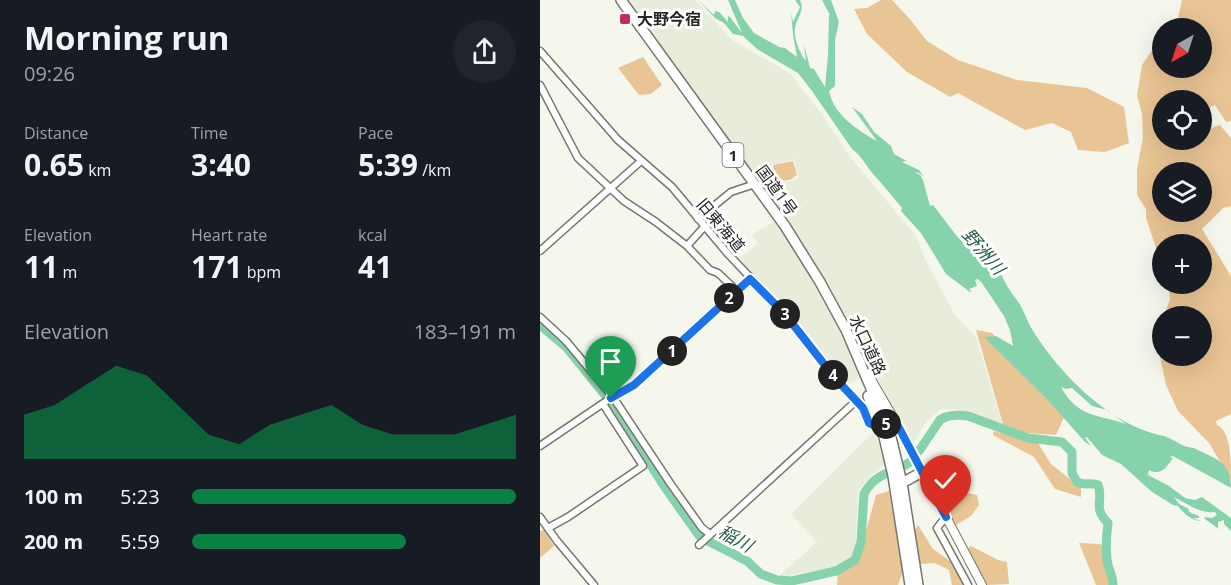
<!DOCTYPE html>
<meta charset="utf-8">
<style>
:root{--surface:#171b24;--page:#20242c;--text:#f1f3f6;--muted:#9ea1a6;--accent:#0b8043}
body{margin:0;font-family:"Open Sans","Noto Sans JP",sans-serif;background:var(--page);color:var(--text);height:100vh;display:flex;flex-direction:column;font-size:22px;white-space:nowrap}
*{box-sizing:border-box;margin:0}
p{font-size:20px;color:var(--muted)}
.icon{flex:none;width:33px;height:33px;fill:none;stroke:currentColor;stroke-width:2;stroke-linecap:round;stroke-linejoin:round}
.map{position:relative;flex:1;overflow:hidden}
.side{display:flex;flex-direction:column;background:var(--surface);width:540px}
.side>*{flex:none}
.needle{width:39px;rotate:219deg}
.controls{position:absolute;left:612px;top:18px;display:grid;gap:12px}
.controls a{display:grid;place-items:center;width:60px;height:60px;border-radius:50%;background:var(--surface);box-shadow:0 6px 24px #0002;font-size:30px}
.pin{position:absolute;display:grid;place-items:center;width:51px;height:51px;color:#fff;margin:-62px -26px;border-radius:50% 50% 50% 0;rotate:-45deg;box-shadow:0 0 6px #0007}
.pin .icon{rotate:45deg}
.km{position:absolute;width:30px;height:30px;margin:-15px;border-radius:50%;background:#222;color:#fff;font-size:16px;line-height:30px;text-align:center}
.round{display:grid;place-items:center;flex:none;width:63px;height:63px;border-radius:32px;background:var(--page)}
.summary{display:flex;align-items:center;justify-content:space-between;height:102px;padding:0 24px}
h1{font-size:33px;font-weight:700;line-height:45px}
.metrics{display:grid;grid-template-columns:repeat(3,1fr);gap:9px;height:102px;padding:6px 24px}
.metrics div{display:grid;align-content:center}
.metrics b{font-size:30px;font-weight:700}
.metrics small{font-size:16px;font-weight:400}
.metrics p{font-size:16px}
.chart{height:168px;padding:12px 24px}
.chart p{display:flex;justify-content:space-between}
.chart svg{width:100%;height:108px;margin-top:6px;fill:var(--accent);opacity:.7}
ul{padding:0 24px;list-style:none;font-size:20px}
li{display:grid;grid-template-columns:96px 72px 1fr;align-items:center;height:45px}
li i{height:15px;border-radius:8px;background:var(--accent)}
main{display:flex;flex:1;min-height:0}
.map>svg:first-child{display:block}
.built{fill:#e8ecda;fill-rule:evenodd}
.green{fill:#e9c494;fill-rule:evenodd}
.water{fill:#86d2ac;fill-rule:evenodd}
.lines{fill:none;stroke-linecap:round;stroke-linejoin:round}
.river{stroke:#86d2ac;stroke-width:9}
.minor-casing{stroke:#74766d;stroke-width:9}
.major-casing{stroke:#74766d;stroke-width:10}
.highway-casing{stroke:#74766d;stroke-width:12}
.minor{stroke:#fff;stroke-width:6}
.major{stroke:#fff;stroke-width:8}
.highway{stroke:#fff;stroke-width:9}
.route-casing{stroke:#fff;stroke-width:12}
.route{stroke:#1a73e8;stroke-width:8}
.poi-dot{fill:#be2f5b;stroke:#fff;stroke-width:2}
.labels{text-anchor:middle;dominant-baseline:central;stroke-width:6;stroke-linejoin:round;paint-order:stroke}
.shield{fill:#fff;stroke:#676865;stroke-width:1.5}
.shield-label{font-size:15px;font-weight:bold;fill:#262723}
.poi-label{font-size:16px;font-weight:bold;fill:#262723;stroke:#fff;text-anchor:start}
.street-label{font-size:16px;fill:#262723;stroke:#fff}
.water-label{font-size:18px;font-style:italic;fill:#255e45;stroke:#fff}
</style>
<main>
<section class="side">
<div class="summary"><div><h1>Morning run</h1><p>09:26</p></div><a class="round"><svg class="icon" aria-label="share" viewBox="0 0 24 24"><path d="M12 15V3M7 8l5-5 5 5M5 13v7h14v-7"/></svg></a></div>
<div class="metrics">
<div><p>Distance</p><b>0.65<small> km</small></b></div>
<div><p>Time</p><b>3:40</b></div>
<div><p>Pace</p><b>5:39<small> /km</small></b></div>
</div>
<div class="metrics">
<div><p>Elevation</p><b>11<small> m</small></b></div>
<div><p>Heart rate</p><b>171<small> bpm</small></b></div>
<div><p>kcal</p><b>41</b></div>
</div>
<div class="chart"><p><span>Elevation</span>183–191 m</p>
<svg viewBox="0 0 160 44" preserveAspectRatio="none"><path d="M0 44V26L10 22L20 14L30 6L40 10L50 22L60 34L70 38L80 30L90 26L100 22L110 30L120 34L130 34L140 34L150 30L160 26V44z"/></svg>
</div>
<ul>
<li><b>100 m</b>5:23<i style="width:100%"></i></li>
<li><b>200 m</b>5:59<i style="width:66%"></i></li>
</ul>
</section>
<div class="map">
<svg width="691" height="585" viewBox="0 0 691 585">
<rect width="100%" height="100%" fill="#f5f7ec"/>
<path class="built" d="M85,0H155L192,40L251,74L284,117L311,158L376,236L385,259L415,315L436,337L462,423L415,410L401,409L386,422L373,444L272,259L221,184ZM254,159L258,177L252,181L234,182L225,167Z
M237,219L266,265L309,350L319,378L307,386L196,261L218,243L212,235Z
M336,434L345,464L332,475L319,489L315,552L312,557L307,562L295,565V567L240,577L241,574L277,542L251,514L329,436Z"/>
<path class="green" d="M341,0H352L369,18L387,41L418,60L477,80L547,88L584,107L589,143L565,152L538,150L531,132L512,123L485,130L418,93L410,97L367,72L327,34L314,9L327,8Z
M642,0H691V121L686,122L675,105L662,111V100H622V140H662V131L680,125L691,138V206L683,208L662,229L691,276V414L676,421L677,425C691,431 691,462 691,480L669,443L638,411L626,385L618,347L622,322V356H662V316H624L630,299L628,284H662V244H622V266L606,218V209L597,195V169L603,137L602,114L597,95L602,65L613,49L622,43V68H662V28H632L637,22ZM622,172H662V212H622Z
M103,57L122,85L111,94L99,95L78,68Z
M253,161L257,175L250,180L234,181L233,165Z
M436,330L452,333L493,377L525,415L516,435L487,433L463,424Z
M453,431L498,443L511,464L541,488V497L515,489L494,457L453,435Z
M349,491L363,571L358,585H297L298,571L318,560L336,495Z
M423,492L437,495L439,505L431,516L416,525L405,507L413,502L410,495Z
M378,525L393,549L410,561L424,585H412L409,570L395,563L379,564L374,532Z
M4,530L14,546L0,558V531Z
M539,543L560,544L571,553L570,577L574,585H556Z
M431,546L458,560L467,562L469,584L447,585L427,549Z"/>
<path class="water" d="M158,0L174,15L175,11L179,12L188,22V16L190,17L202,33L188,0H195L203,18L214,33L239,47L245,48L257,57L253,35L251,12L253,22L260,7L255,0H260C265,11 257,18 255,28C253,37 260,54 266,61L264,44L270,68L274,69L285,87L288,55L289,15H290L282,0H291L299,22L295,40V86L289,91C294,115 317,130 337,141L312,107L322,114L334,132L351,146L354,154L372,164L366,161L362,162L379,170L384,177L379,173L374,172L380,175L383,180L390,206L393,205L416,235L441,261L446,264L443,253C446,255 452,258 454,259C459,264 461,275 464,280C468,289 474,296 479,303C483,310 486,317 489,324C516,371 570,426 624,436C634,439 643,448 654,448C675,459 691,461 691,488L633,456L630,457L633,458C626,468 621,476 609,470L608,475L629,486L645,498L655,500L662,497L691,518V531L684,524V520L678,522V528L680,530L665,519L664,517L672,518L677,515L675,512C660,514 646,503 634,497L639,504L649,509L648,510L651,513L659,516V518H653L661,521C652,521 643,513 638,506L633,505L612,492L581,464L562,455L547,437L545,438L551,446L545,442L507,399L444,337L456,336L473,346L470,330L464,316L442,283L438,279L435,280L437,286L429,289L432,292H430L406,274L381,233L361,211L362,208C353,197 344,186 334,175C326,166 322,156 312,149L272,91L258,73L217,49L203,36L193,34L184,23L175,18ZM521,387L526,389L532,388L552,406L567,410L586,424C557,414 538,418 521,387Z"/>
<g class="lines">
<path class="river" d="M0,325L26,347L73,405L124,486L160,537L207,561L221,574L237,580L252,581L296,571L315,560L321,542L324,494C336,471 352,475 370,462
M379,451L400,420C407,415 420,415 428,416L488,438L522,442L532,452V473L537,482C544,486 551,482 558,485C564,499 552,508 568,523C566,538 565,551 568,565C570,572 573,577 573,585"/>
<defs>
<path id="minor" d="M0,51L78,140L132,187L188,254L244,313L295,378L323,409L329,423L335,426L353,423L357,424
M0,85L38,158L84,201L116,222L147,246L170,270L178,273L197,291
M158,219L191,192L215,184
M147,246L164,227
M0,251L101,161
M0,317L26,341L73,397L130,483L162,528L170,534
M0,446L65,402L94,385L210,279
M0,517L17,541L54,585
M406,517L397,528L428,585
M8,528L28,517L103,466L63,404
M159,545L316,401"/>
<path id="major" d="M328,374L357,424L442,585"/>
<path id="highway" d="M81,0L245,226L280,282L306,330L350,433L362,483L378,585
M328,396L344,437L353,476L370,585
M362,483L382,472"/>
</defs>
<use href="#minor" class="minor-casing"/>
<use href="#major" class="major-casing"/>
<use href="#highway" class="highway-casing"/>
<use href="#minor" class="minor"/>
<use href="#major" class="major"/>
<use href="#highway" class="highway"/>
</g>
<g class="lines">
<defs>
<path id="route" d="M71,398L94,385L210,279L244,313L295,378L323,408L329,423L335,426L352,423L357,424L406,517"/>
</defs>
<use href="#route" class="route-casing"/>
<use href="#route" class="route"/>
</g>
<rect class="poi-dot" x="79" y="13" width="12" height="12" rx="3"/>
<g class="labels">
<rect class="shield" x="182.5" y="143" width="21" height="24" rx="4.5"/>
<g class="shield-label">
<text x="193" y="155">1</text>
</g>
<g class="poi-label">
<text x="97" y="19">大野今宿</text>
</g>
<g class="street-label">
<text transform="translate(237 190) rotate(54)">国道1号</text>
<text transform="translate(181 225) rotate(50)">旧東海道</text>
<text transform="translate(328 345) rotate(65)">水口道路</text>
</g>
<g class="water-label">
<text transform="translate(444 251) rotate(49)">野洲川</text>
<text transform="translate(196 538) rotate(29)">稲川</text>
</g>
</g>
</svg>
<div class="controls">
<a><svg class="needle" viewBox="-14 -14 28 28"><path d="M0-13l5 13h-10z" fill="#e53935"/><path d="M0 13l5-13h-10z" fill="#9ea1a6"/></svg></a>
<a><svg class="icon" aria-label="locate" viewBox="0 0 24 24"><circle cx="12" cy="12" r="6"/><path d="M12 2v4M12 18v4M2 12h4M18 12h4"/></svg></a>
<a><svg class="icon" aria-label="layers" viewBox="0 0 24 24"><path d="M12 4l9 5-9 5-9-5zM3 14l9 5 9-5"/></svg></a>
<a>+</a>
<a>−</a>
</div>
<div class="pin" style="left:71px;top:398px;background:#1e9e55"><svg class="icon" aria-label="arrive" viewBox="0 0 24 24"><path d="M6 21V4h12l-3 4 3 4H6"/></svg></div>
<div class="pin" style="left:406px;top:517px;background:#d93025"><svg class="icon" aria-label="check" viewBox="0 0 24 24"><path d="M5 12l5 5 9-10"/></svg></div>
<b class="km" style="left:132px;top:351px">1</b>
<b class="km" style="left:189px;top:298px">2</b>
<b class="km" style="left:245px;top:314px">3</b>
<b class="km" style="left:293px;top:375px">4</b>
<b class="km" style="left:346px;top:424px">5</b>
</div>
</main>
